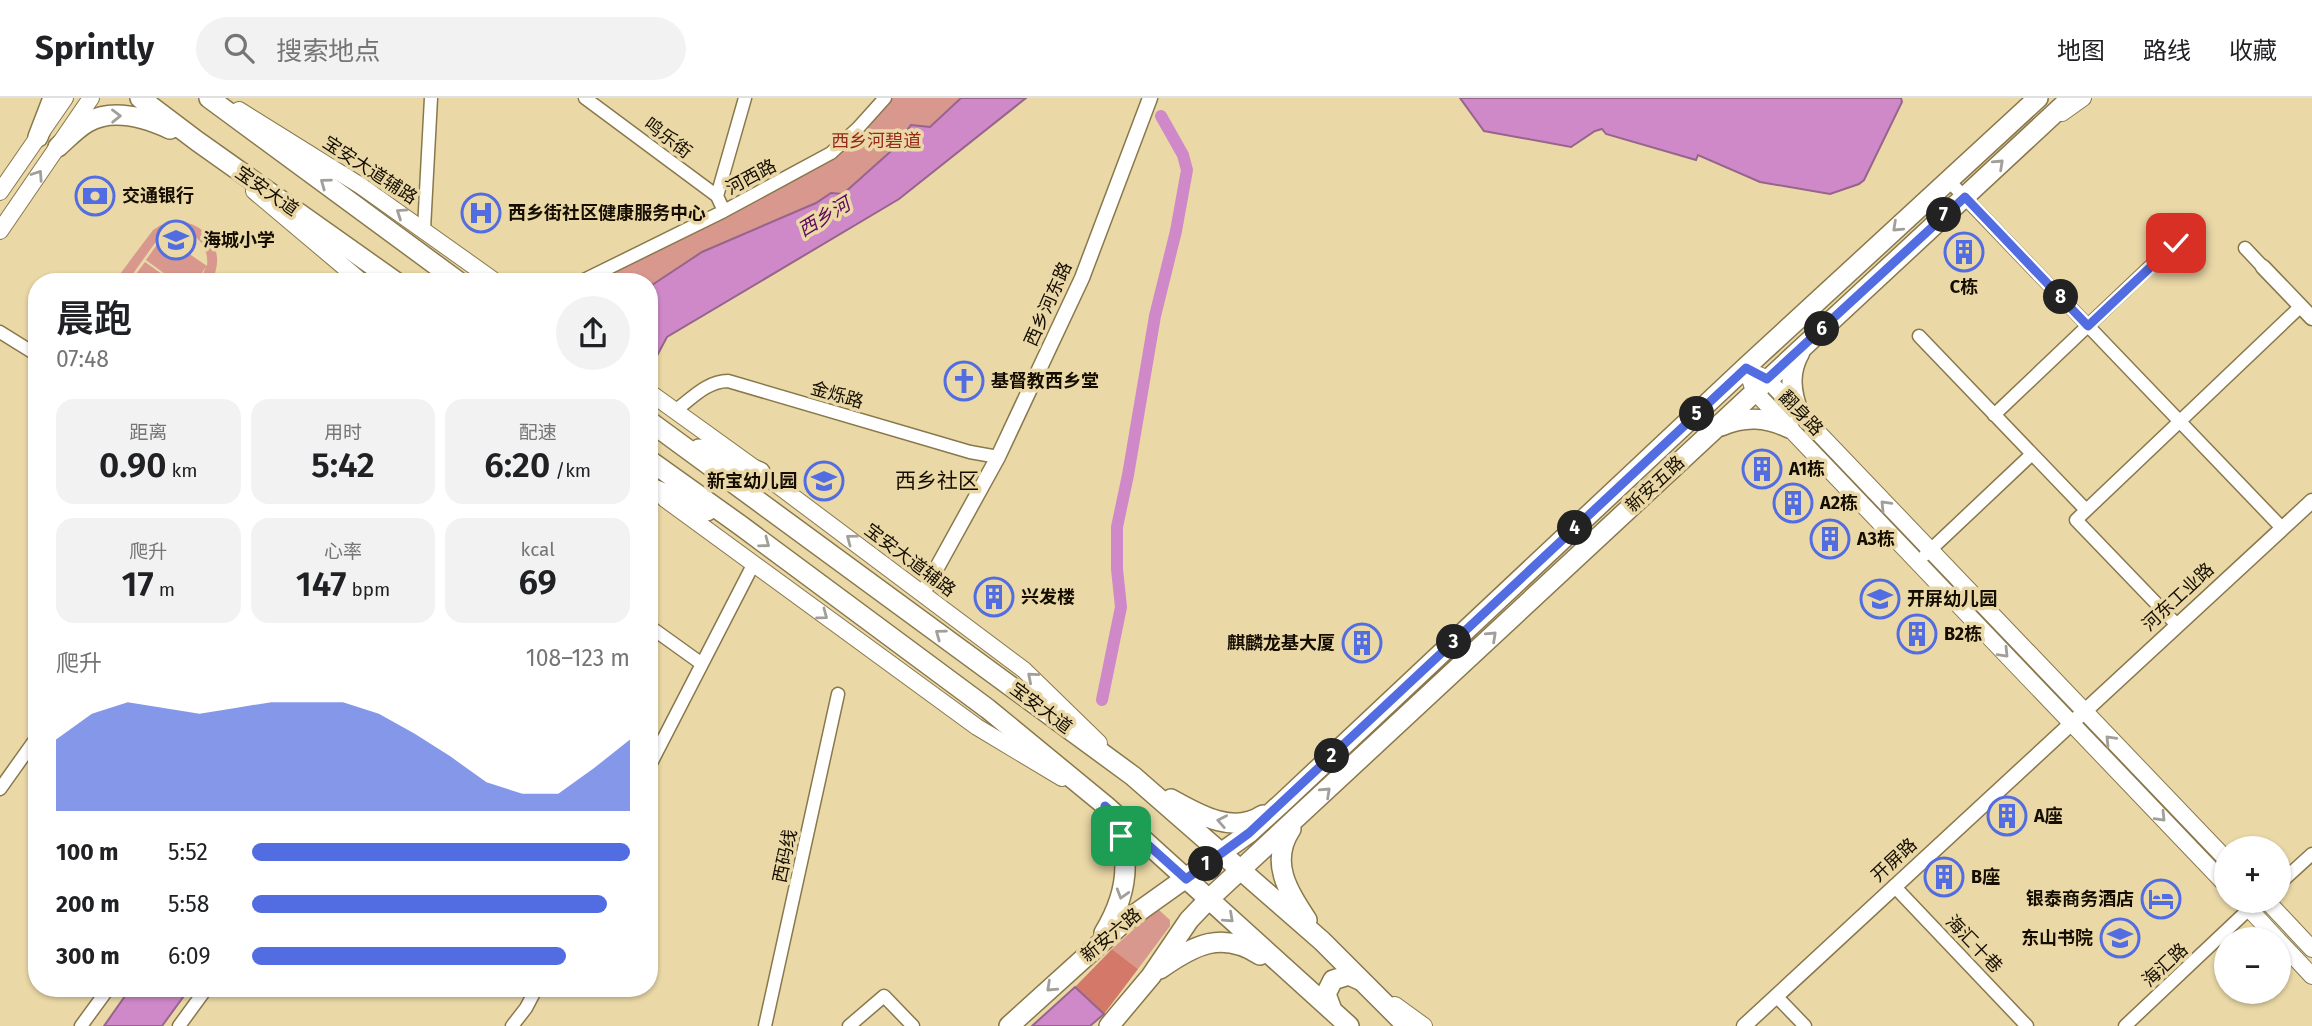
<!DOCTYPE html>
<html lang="zh">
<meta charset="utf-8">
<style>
:root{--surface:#fff;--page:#f2f2f2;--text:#202124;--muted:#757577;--line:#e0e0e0;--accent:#526ce1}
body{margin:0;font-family:"Fira Sans","Noto Sans SC",sans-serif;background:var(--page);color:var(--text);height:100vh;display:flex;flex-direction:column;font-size:26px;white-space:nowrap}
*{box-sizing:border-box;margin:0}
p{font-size:23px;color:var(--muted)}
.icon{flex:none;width:38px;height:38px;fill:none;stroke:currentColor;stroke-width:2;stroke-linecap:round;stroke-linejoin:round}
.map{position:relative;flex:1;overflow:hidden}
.side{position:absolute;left:28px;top:175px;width:630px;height:724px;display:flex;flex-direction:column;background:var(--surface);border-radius:28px;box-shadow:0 2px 5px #0004}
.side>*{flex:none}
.tools{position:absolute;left:2214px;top:738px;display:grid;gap:14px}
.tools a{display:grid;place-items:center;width:77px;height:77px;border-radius:50%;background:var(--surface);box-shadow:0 2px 5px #0004;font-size:35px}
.pin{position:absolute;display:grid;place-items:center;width:60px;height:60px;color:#fff;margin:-30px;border-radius:14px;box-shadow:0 4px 10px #0006}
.km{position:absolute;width:35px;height:35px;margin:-18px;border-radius:50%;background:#222;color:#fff;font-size:19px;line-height:35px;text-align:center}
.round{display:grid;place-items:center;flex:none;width:74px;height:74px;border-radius:37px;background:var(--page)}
.headline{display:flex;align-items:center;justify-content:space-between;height:119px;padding:0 28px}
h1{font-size:38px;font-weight:600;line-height:52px}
.stats{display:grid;grid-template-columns:repeat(3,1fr);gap:10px;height:119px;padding:7px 28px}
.stats div{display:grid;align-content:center;border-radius:18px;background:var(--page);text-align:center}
.stats b{font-size:35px;font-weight:600}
.stats small{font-size:19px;font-weight:400}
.stats p{font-size:19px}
.chart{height:196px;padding:14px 28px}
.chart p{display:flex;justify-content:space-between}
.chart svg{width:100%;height:126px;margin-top:7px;fill:var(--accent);opacity:.7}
ul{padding:0 28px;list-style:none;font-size:23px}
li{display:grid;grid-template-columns:112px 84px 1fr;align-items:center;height:52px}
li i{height:18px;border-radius:9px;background:var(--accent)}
header{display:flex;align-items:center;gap:42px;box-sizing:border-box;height:98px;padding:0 35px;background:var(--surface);border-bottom:2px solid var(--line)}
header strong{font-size:33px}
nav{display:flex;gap:38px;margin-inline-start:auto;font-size:24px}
.search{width:490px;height:63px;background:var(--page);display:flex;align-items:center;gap:18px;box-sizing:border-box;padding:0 24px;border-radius:38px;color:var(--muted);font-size:26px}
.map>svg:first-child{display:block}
.green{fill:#d9988d;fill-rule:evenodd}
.forest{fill:#d47869}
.water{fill:#cf89c8;stroke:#97648c;stroke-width:2}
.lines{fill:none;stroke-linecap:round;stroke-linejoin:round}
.canal{stroke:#cf89c8;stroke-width:12}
.minor-casing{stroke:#89784b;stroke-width:15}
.tertiary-casing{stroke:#89784b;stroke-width:17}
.secondary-casing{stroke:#89784b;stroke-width:18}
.primary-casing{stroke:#89784b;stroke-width:22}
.minor{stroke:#fff;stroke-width:12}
.tertiary{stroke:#fff;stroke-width:14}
.secondary{stroke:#fff;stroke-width:16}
.primary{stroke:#fff;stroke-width:19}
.oneway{stroke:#a19f99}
.route-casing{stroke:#fff;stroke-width:14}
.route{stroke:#526ce1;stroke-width:9}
.labels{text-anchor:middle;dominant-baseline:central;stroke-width:7;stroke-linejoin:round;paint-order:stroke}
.street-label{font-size:18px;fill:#150e00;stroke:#ead8a7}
.park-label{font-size:18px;fill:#98291d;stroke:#ead8a7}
.poi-label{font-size:18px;font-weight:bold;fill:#150e00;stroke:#ead8a7;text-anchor:start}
.water-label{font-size:19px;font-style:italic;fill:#5f085c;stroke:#ead8a7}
.quarter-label{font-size:21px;fill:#150e00;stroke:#ead8a7}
</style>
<header>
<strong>Sprintly</strong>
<div class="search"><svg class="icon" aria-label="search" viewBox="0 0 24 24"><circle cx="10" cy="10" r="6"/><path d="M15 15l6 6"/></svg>搜索地点</div>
<nav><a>地图</a><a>路线</a><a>收藏</a></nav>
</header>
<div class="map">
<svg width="2312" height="928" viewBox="0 0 2312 928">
<rect width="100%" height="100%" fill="#ead8a7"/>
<path class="green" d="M889,0H961L930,29L895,46L890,54L843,97L831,95L816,105L702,154L649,189V184H598L595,182L837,57Z
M179,123C210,127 227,156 211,184H199L206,169L195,184H176L146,162L163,138L155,145L127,184H114L153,132L161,127ZM179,133C198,135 209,149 207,168L163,138Z
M145,164L173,184H130Z
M1155,812H1159L1170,822V828L1138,871L1112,851Z"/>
<path class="forest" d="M1112,851L1138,871L1104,916L1075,889Z"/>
<path class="water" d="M961,0H1026L899,101L667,239L651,269L649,268V189L702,154L816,105L831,95L843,96L890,54L911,27L930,29Z
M1460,0H1901L1902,4L1864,82L1859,86L1830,96L1760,84L1698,57L1696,62L1606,36L1602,31L1595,33L1571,49L1484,33Z
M1075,889L1104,916L1090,928H1032Z
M130,891H189L162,928H104Z"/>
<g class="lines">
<path class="canal" d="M1102,602L1121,509L1117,471V429L1128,377L1155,218L1176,133L1187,72L1183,57L1161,18"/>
<defs>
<path id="minor" d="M585,0L717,98L724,113
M1948,82L2282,430
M717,98L745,0
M424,131L431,0
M2245,150L2263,169
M580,184L724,113L831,55L858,30L885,0
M0,234L37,257
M1919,238L2086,412
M675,313C691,301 707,283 728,283L970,354L998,359
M1994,317L2176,144
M1925,457L2032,356
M2177,527L2076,422L2301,208
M649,528L702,566
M649,669L754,465
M0,691L37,639
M2278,787L2312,756
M1894,788L2027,928
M1776,898L1805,928
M81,928L108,891
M179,928L206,891
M512,928L526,910L536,891
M765,928L838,596
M849,928L884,898L913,928
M2125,928L2249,811L2261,803"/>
<path id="tertiary" d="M2263,169L2312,220
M923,495L998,359L1082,180L1150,0
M1744,928L2312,403"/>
<path id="secondary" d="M239,12L361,88L496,184
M2062,15L2083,0
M254,93L362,184
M0,94L65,0
M0,133L91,0
M1746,269L1754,293L2226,787
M1759,277L1767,281L2226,761
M649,294L760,374L1024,572L1099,645
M665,401L977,629L1062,680
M2242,803L2278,842
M2267,803L2312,851
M2278,842L2312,878
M1395,907L1424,928"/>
<path id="primary" d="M140,0L197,43L396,184
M209,0L459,184
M38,39L53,0
M58,49C67,41 77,30 88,24C113,10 146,20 170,31
M1799,316C1791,294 1788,275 1800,254
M649,323L1133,678L1322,843L1407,928
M1721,328C1745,318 1766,319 1789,330
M699,351L760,374
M649,362L740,427L988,611L1106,708L1349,928
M649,389L707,413
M1171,701C1198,716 1233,737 1263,717
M1291,731C1269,764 1288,793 1307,822
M1104,835C1127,797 1134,758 1111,719
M1160,871C1194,847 1222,832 1260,857
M1332,912L1326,896L1333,882L1349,877L1362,883
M1009,928L1124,824L1249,735L1284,703L1746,269L2038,0
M1109,928L1151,878L1189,822L1209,801L2071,0"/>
</defs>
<use href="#minor" class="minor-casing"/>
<use href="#tertiary" class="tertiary-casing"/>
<use href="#secondary" class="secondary-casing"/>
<use href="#primary" class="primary-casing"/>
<use href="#minor" class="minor"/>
<use href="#tertiary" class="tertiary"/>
<use href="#secondary" class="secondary"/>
<use href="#primary" class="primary"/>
</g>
<defs><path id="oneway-chevron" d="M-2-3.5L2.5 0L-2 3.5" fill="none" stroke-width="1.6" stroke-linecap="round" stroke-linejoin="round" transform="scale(1.75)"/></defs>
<g class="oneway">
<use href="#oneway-chevron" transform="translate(116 18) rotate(-1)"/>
<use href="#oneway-chevron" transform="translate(1999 66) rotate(-43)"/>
<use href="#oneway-chevron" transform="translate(38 77) rotate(-56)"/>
<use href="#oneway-chevron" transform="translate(325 85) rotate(-144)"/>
<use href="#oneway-chevron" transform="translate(401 115) rotate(-146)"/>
<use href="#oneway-chevron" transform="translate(1897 129) rotate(137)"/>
<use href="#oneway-chevron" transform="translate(1885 407) rotate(-134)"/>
<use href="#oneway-chevron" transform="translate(851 441) rotate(-143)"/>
<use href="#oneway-chevron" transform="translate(765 445) rotate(37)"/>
<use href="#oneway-chevron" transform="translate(823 517) rotate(37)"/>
<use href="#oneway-chevron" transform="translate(940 536) rotate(-144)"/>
<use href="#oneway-chevron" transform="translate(1492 538) rotate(-43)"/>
<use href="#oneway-chevron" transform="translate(2004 555) rotate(46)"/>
<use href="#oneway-chevron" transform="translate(1032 579) rotate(-139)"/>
<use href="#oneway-chevron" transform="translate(2110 642) rotate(-134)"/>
<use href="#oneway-chevron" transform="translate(1326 694) rotate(-43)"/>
<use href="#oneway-chevron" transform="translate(2161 719) rotate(46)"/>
<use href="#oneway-chevron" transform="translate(1222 723) rotate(-169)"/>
<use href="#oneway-chevron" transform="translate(1122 796) rotate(107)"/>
<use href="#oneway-chevron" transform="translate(1229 820) rotate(42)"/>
<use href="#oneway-chevron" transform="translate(1051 889) rotate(137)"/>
</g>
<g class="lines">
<defs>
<path id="route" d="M1121,738L1105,708L1186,781L1249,735L1746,270L1767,281L1965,99L2088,228L2176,145"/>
</defs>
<use href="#route" class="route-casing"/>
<use href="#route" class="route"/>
</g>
<defs>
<symbol id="bank-ring" viewBox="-11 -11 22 22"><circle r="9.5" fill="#ead8a7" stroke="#526ce1" stroke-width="1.5"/><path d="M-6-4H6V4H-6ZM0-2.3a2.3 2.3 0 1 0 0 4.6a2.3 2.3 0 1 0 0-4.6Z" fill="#526ce1"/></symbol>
<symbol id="hospital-ring" viewBox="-11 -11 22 22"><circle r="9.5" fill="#ead8a7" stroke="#526ce1" stroke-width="1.5"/><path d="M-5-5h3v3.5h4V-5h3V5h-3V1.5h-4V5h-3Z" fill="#526ce1"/></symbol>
<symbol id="school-ring" viewBox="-11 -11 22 22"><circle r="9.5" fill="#ead8a7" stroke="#526ce1" stroke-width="1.5"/><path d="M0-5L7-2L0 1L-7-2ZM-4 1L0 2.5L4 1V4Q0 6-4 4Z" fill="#526ce1"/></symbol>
<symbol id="building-ring" viewBox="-11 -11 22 22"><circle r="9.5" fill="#ead8a7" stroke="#526ce1" stroke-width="1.5"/><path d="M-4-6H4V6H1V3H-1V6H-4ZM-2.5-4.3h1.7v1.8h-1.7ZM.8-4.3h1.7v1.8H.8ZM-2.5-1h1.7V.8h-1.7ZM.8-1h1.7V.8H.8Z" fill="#526ce1"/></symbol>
<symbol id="church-ring" viewBox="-11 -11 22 22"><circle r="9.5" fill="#ead8a7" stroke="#526ce1" stroke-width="1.5"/><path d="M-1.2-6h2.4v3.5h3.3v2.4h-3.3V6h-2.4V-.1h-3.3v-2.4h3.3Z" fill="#526ce1"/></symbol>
<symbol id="hotel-ring" viewBox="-11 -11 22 22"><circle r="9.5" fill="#ead8a7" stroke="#526ce1" stroke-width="1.5"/><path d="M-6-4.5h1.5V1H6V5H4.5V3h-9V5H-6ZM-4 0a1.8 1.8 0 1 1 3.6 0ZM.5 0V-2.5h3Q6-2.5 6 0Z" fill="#526ce1"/></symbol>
</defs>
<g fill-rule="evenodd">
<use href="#bank-ring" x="73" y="76" width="44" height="44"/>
<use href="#hospital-ring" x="459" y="93" width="44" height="44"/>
<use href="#school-ring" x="154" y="120" width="44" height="44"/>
<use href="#building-ring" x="1942" y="132" width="44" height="44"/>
<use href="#church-ring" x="942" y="261" width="44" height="44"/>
<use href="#building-ring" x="1740" y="349" width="44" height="44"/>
<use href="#school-ring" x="802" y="361" width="44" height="44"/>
<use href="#building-ring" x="1771" y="383" width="44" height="44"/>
<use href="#building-ring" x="1808" y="419" width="44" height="44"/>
<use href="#building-ring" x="972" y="477" width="44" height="44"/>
<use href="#school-ring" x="1858" y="479" width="44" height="44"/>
<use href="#building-ring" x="1895" y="514" width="44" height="44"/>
<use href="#building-ring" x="1340" y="523" width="44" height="44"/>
<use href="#building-ring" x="1985" y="696" width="44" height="44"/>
<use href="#building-ring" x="1922" y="757" width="44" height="44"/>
<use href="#hotel-ring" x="2139" y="779" width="44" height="44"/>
<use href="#school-ring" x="2098" y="818" width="44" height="44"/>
</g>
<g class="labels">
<g class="street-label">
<text transform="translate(668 40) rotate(37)">鸣乐街</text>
<text transform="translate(370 72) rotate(33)">宝安大道辅路</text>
<text transform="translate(751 79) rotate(-28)">河西路</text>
<text transform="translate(267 93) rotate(35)">宝安大道</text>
<text transform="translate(1048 206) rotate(-66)">西乡河东路</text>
<text transform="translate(837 297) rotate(16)">金烁路</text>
<text transform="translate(1801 315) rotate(46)">翻身路</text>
<text transform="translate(1655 386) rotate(-43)">新安五路</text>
<text transform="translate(910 462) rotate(37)">宝安大道辅路</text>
<text transform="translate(2178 499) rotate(-43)">河东工业路</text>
<text transform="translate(1041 610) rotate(37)">宝安大道</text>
<text transform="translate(785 758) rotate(-78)">西码线</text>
<text transform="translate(1894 762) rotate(-43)">开屏路</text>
<text transform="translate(1111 837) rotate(-40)">新安六路</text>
<text transform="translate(1974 846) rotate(46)">海汇十巷</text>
<text transform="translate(2165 867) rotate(-43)">海汇路</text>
</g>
<g class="park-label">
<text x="876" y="43">西乡河碧道</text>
</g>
<g class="poi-label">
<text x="122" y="98">交通银行</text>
<text x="508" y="115">西乡街社区健康服务中心</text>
<text x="203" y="142">海城小学</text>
<text x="1964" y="189" text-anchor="middle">C栋</text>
<text x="991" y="283">基督教西乡堂</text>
<text x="1789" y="371">A1栋</text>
<text x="797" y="383" text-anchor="end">新宝幼儿园</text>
<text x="1820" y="405">A2栋</text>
<text x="1857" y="441">A3栋</text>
<text x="1021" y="499">兴发楼</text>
<text x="1907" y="501">开屏幼儿园</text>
<text x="1944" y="536">B2栋</text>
<text x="1335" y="545" text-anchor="end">麒麟龙基大厦</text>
<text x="2034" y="718">A座</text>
<text x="1971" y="779">B座</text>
<text x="2134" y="801" text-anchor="end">银泰商务酒店</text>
<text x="2093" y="840" text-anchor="end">东山书院</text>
</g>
<g class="water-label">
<text transform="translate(824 119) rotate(-31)">西乡河</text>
</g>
<g class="quarter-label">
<text x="937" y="383">西乡社区</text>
</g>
</g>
</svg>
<div class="tools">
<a>+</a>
<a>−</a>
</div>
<div class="pin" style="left:1121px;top:738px;background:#1e9e55"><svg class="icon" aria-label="arrive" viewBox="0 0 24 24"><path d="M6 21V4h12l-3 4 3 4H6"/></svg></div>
<div class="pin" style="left:2176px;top:145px;background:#d93025"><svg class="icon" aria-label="check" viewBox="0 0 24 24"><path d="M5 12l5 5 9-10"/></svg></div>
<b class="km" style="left:1206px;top:766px">1</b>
<b class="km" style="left:1332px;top:658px">2</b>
<b class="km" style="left:1454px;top:544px">3</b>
<b class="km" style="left:1575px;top:430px">4</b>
<b class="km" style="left:1697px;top:316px">5</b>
<b class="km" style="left:1822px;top:231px">6</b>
<b class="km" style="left:1944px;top:117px">7</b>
<b class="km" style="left:2061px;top:199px">8</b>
<section class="side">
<div class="headline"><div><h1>晨跑</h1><p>07:48</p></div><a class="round"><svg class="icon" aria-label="share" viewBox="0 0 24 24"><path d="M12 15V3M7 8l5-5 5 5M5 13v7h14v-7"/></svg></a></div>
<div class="stats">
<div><p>距离</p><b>0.90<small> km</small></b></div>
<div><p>用时</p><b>5:42</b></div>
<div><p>配速</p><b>6:20<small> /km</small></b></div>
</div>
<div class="stats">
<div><p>爬升</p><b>17<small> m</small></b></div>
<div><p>心率</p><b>147<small> bpm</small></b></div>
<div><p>kcal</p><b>69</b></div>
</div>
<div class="chart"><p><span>爬升</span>108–123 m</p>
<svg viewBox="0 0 160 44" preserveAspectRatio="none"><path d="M0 44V19L10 10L20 6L30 8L40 10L50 8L60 6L70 6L80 6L90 10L100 17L110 25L120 34L130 38L140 38L150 29L160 19V44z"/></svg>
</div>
<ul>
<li><b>100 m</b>5:52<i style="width:100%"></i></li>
<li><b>200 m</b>5:58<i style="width:94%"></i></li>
<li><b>300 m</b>6:09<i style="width:83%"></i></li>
</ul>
</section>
</div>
